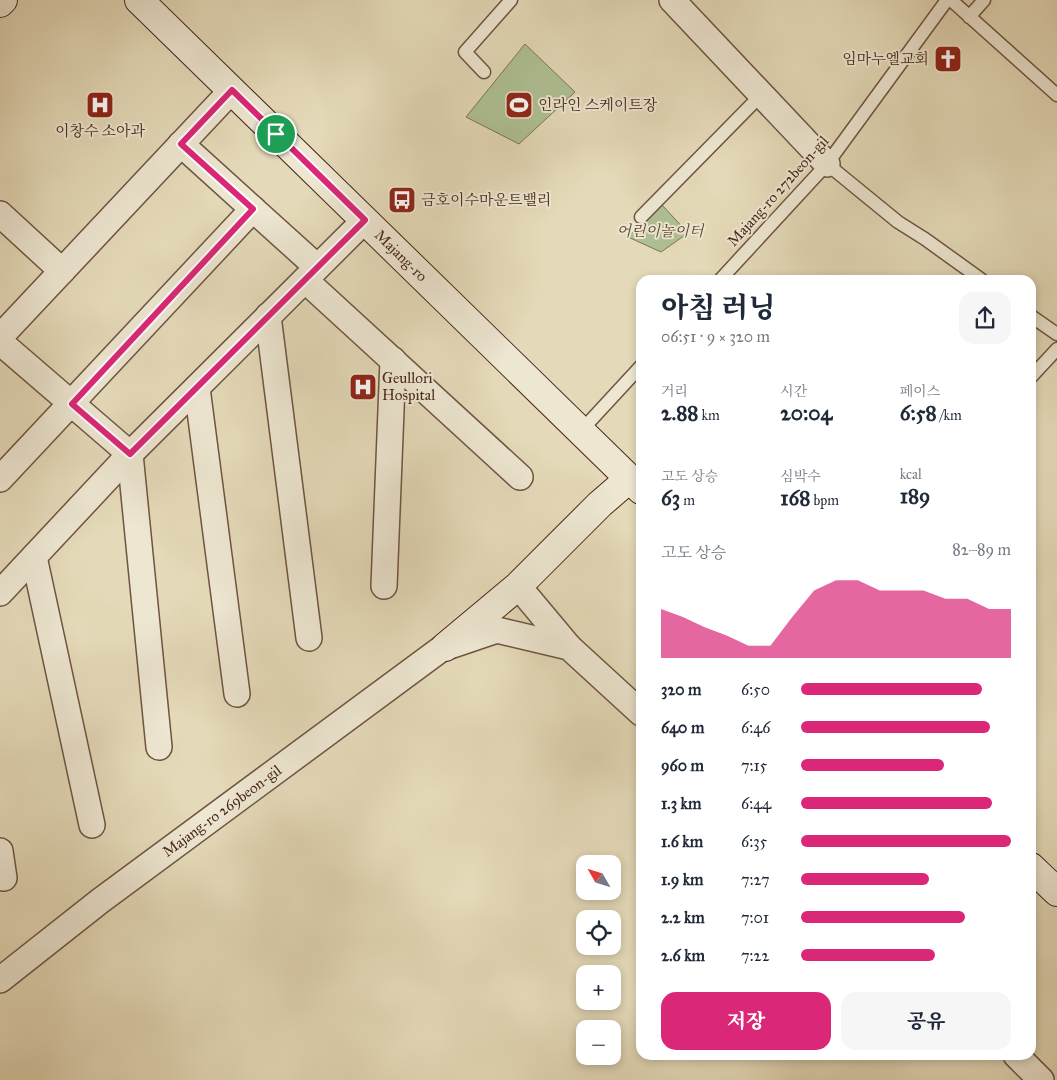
<!DOCTYPE html>
<html lang="ko">
<meta charset="utf-8">
<style>
:root{--surface:#fff;--page:#f6f6f7;--text:#1f2937;--muted:#747a83;--accent:#db2777}
body{margin:0;font-family:"IM FELL Great Primer","Noto Serif KR",serif;background:var(--page);color:var(--text);height:100vh;display:flex;flex-direction:column;font-size:19px;white-space:nowrap}
*{box-sizing:border-box;margin:0}
p{font-size:16px;color:var(--muted)}
.icon{flex:none;width:28px;height:28px;fill:none;stroke:currentColor;stroke-width:2;stroke-linecap:round;stroke-linejoin:round}
.map{position:relative;flex:1;overflow:hidden}
.sheet{position:absolute;left:636px;top:275px;width:400px;height:785px;display:flex;flex-direction:column;background:var(--surface);border-radius:15px;box-shadow:0 2px 8px #0003}
.sheet>*{flex:none}
.needle{width:32px;rotate:309deg}
.buttons{position:absolute;left:576px;top:855px;display:grid;gap:10px}
.buttons a{display:grid;place-items:center;width:45px;height:45px;border-radius:10px;background:var(--surface);box-shadow:0 2px 8px #0003;font-size:25px}
.pin{position:absolute;display:grid;place-items:center;width:42px;height:42px;color:#fff;margin:-21px;border:2px solid #fff;border-radius:50%;box-shadow:0 1px 5px #0007}
.round{display:grid;place-items:center;flex:none;width:52px;height:52px;border-radius:15px;background:var(--page)}
.headline{display:flex;align-items:center;justify-content:space-between;height:85px;padding:0 25px}
h1{font-size:28px;font-weight:800;line-height:38px}
.stats{display:grid;grid-template-columns:repeat(3,1fr);gap:8px;height:85px;padding:5px 25px}
.stats div{display:grid;align-content:center}
.stats b{font-size:21px;font-weight:800}
.stats small{font-size:14px;font-weight:400}
.stats p{font-size:14px}
.chart{height:140px;padding:10px 25px}
.chart p{display:flex;justify-content:space-between}
.chart svg{width:100%;height:90px;margin-top:5px;fill:var(--accent);opacity:.7}
.cta{display:flex;gap:10px;margin-top:auto;padding:10px 25px}
.cta a{flex:1;height:58px;border-radius:15px;background:var(--accent);color:#fff;font-size:20px;font-weight:800;line-height:58px;text-align:center}
.cta a+a{background:var(--page);color:var(--text)}
ul{padding:0 25px;list-style:none;font-size:16px}
li{display:grid;grid-template-columns:80px 60px 1fr;align-items:center;height:38px}
li i{height:12px;border-radius:6px;background:var(--accent)}
.map>svg:first-child{display:block}
.green{fill:#aec094;stroke:#7b7456}
.lines{fill:none;stroke-linecap:round;stroke-linejoin:round}
.service-casing{stroke:#6f5441;stroke-width:15}
.minor-casing{stroke:#6f5441;stroke-width:28}
.secondary-casing{stroke:#482719;stroke-width:30}
.service{stroke:#ede6d1;stroke-width:12}
.minor{stroke:#ede6d1;stroke-width:25}
.secondary{stroke:#ede6d1;stroke-width:28}
.route-casing{stroke:#fff;stroke-width:10}
.route{stroke:#db2777;stroke-width:6}
.labels{text-anchor:middle;dominant-baseline:central;stroke-width:4;stroke-linejoin:round;paint-order:stroke}
.poi-label{font-size:15px;fill:#482719;stroke:#ede6d1;text-anchor:start}
.street-label{font-size:15px;fill:#482719;stroke:#ede6d1}
.park-label{font-size:15px;font-style:italic;fill:#5c4632;stroke:#ede6d1}
</style>
<div class="map">
<svg width="1057" height="1080" viewBox="0 0 1057 1080">
<rect width="100%" height="100%" fill="#e4d9b8"/>
<filter id="stains"><feTurbulence type="fractalNoise" baseFrequency=".004" numOctaves="4"/><feColorMatrix values="0 0 0 0 .2 0 0 0 0 .09 0 0 0 0 .02 0 0 0 .5 -.17"/></filter>
<radialGradient id="worn" r=".72"><stop offset=".6" stop-color="#630" stop-opacity="0"/><stop offset="1" stop-color="#630" stop-opacity=".3"/></radialGradient>
<path class="green" d="M525,44L575,92L519,144L466,117Z
M662,205L688,233L661,252L628,237Z"/>
<g class="lines">
<defs>
<path id="service" d="M951,0L1057,95
M969,17L984,0
M484,72L465,52L511,0
M827,164L898,222L925,239L982,280
M641,217L761,95
M720,280L827,164L947,0
M1031,316L1057,334
M1031,377L1057,349
M580,432L641,366"/>
<g id="minor">
<path d="M672,0L827,164"/>
<path d="M181,144L317,267"/>
<path d="M0,214L62,271"/>
<path d="M305,280L520,477"/>
<path d="M268,316L309,638"/>
<path d="M0,337L232,90"/>
<path d="M0,342L130,454L365,220"/>
<path d="M197,388L237,694"/>
<path d="M130,454L159,747"/>
<path d="M0,479L253,209"/>
<path d="M34,557L92,825"/>
<path d="M384,586L393,360"/>
<path d="M518,586L569,647"/>
<path d="M0,593L130,454"/>
<path d="M0,851L4,878"/>
<path id="s1" d="M0,980L100,901L441,649L497,630L569,647L641,713"/>
<path d="M1016,1055L1041,1080"/>
</g>
<g id="secondary">
<path id="s2" d="M139,0L641,490"/>
<path d="M0,3L3,0"/>
<path d="M445,647L518,586L600,504L629,479"/>
<path d="M1031,867L1057,892"/>
</g>
</defs>
<use href="#service" class="service-casing"/>
<use href="#minor" class="minor-casing"/>
<use href="#secondary" class="secondary-casing"/>
<use href="#service" class="service"/>
<use href="#minor" class="minor"/>
<use href="#secondary" class="secondary"/>
</g>
<g class="lines">
<defs>
<path id="route" d="M232,90L365,220L130,454L72,404L253,209L181,144Z"/>
</defs>
<use href="#route" class="route-casing"/>
<use href="#route" class="route"/>
</g>
<defs>
<symbol id="church-square" viewBox="-11 -11 22 22"><rect x="-9" y="-9" width="18" height="18" rx="4" fill="#8f2418" stroke="#ede6d1"/><path d="M-1.2-6h2.4v3.5h3.3v2.4h-3.3V6h-2.4V-.1h-3.3v-2.4h3.3Z" fill="#fff"/></symbol>
<symbol id="hospital-square" viewBox="-11 -11 22 22"><rect x="-9" y="-9" width="18" height="18" rx="4" fill="#8f2418" stroke="#ede6d1"/><path d="M-5-5h3v3.5h4V-5h3V5h-3V1.5h-4V5h-3Z" fill="#fff"/></symbol>
<symbol id="stadium-square" viewBox="-11 -11 22 22"><rect x="-9" y="-9" width="18" height="18" rx="4" fill="#8f2418" stroke="#ede6d1"/><path d="M0-5a6.5 5 0 1 0 0 10a6.5 5 0 1 0 0-10ZM-3.5-1.8h7v3.6h-7Z" fill="#fff"/></symbol>
<symbol id="bus-square" viewBox="-11 -11 22 22"><rect x="-9" y="-9" width="18" height="18" rx="4" fill="#8f2418" stroke="#ede6d1"/><path d="M-5-6H5V4H4V6H2V4H-2V6H-4V4H-5ZM-3.5-4V0h7V-4ZM-3.5 1.2v1.5H-2V1.2ZM2 1.2v1.5H3.5V1.2Z" fill="#fff"/></symbol>
</defs>
<g fill-rule="evenodd">
<use href="#church-square" x="932" y="43" width="32" height="32"/>
<use href="#hospital-square" x="84" y="89" width="32" height="32"/>
<use href="#stadium-square" x="503" y="89" width="32" height="32"/>
<use href="#bus-square" x="386" y="184" width="32" height="32"/>
<use href="#hospital-square" x="347" y="371" width="32" height="32"/>
</g>
<g class="labels">
<g class="poi-label">
<text x="929" y="59" text-anchor="end">임마누엘교회</text>
<text x="538" y="105">인라인 스케이트장</text>
<text x="100" y="131" text-anchor="middle">이창수 소아과</text>
<text x="421" y="200">금호이수마운트밸리</text>
<text x="382" y="378">Geullori<tspan x="382" dy="17">Hospital</tspan></text>
</g>
<g class="street-label">
<text transform="translate(778 191) rotate(-48)">Majang-ro 272beon-gil</text>
<text stroke="none"><textPath href="#s2" startOffset="366">Majang-ro</textPath></text>
<text stroke="none"><textPath href="#s1" startOffset="279">Majang-ro 269beon-gil</textPath></text>
</g>
<g class="park-label">
<text x="660" y="231">어린이놀이터</text>
</g>
</g>
<rect width="100%" height="100%" filter="url(#stains)"/>
<rect width="100%" height="100%" fill="url(#worn)"/>
</svg>
<div class="buttons">
<a><svg class="needle" viewBox="-14 -14 28 28"><path d="M0-13l5 13h-10z" fill="#e53935"/><path d="M0 13l5-13h-10z" fill="#747a83"/></svg></a>
<a><svg class="icon" aria-label="locate" viewBox="0 0 24 24"><circle cx="12" cy="12" r="6"/><path d="M12 2v4M12 18v4M2 12h4M18 12h4"/></svg></a>
<a>+</a>
<a>−</a>
</div>
<div class="pin" style="left:276px;top:134px;background:#1e9e55"><svg class="icon" aria-label="arrive" viewBox="0 0 24 24"><path d="M6 21V4h12l-3 4 3 4H6"/></svg></div>
<section class="sheet">
<div class="headline"><div><h1>아침 러닝</h1><p>06:51 · 9 × 320 m</p></div><a class="round"><svg class="icon" aria-label="share" viewBox="0 0 24 24"><path d="M12 15V3M7 8l5-5 5 5M5 13v7h14v-7"/></svg></a></div>
<div class="stats">
<div><p>거리</p><b>2.88<small> km</small></b></div>
<div><p>시간</p><b>20:04</b></div>
<div><p>페이스</p><b>6:58<small> /km</small></b></div>
</div>
<div class="stats">
<div><p>고도 상승</p><b>63<small> m</small></b></div>
<div><p>심박수</p><b>168<small> bpm</small></b></div>
<div><p>kcal</p><b>189</b></div>
</div>
<div class="chart"><p><span>고도 상승</span>82–89 m</p>
<svg viewBox="0 0 160 44" preserveAspectRatio="none"><path d="M0 44V20L10 24L20 29L30 33L40 38L50 38L60 24L70 11L80 6L90 6L100 11L110 11L120 11L130 15L140 15L150 20L160 20V44z"/></svg>
</div>
<ul>
<li><b>320 m</b>6:50<i style="width:86%"></i></li>
<li><b>640 m</b>6:46<i style="width:90%"></i></li>
<li><b>960 m</b>7:15<i style="width:68%"></i></li>
<li><b>1.3 km</b>6:44<i style="width:91%"></i></li>
<li><b>1.6 km</b>6:35<i style="width:100%"></i></li>
<li><b>1.9 km</b>7:27<i style="width:61%"></i></li>
<li><b>2.2 km</b>7:01<i style="width:78%"></i></li>
<li><b>2.6 km</b>7:22<i style="width:64%"></i></li>
</ul>
<div class="cta"><a>저장</a><a>공유</a></div>
</section>
</div>
